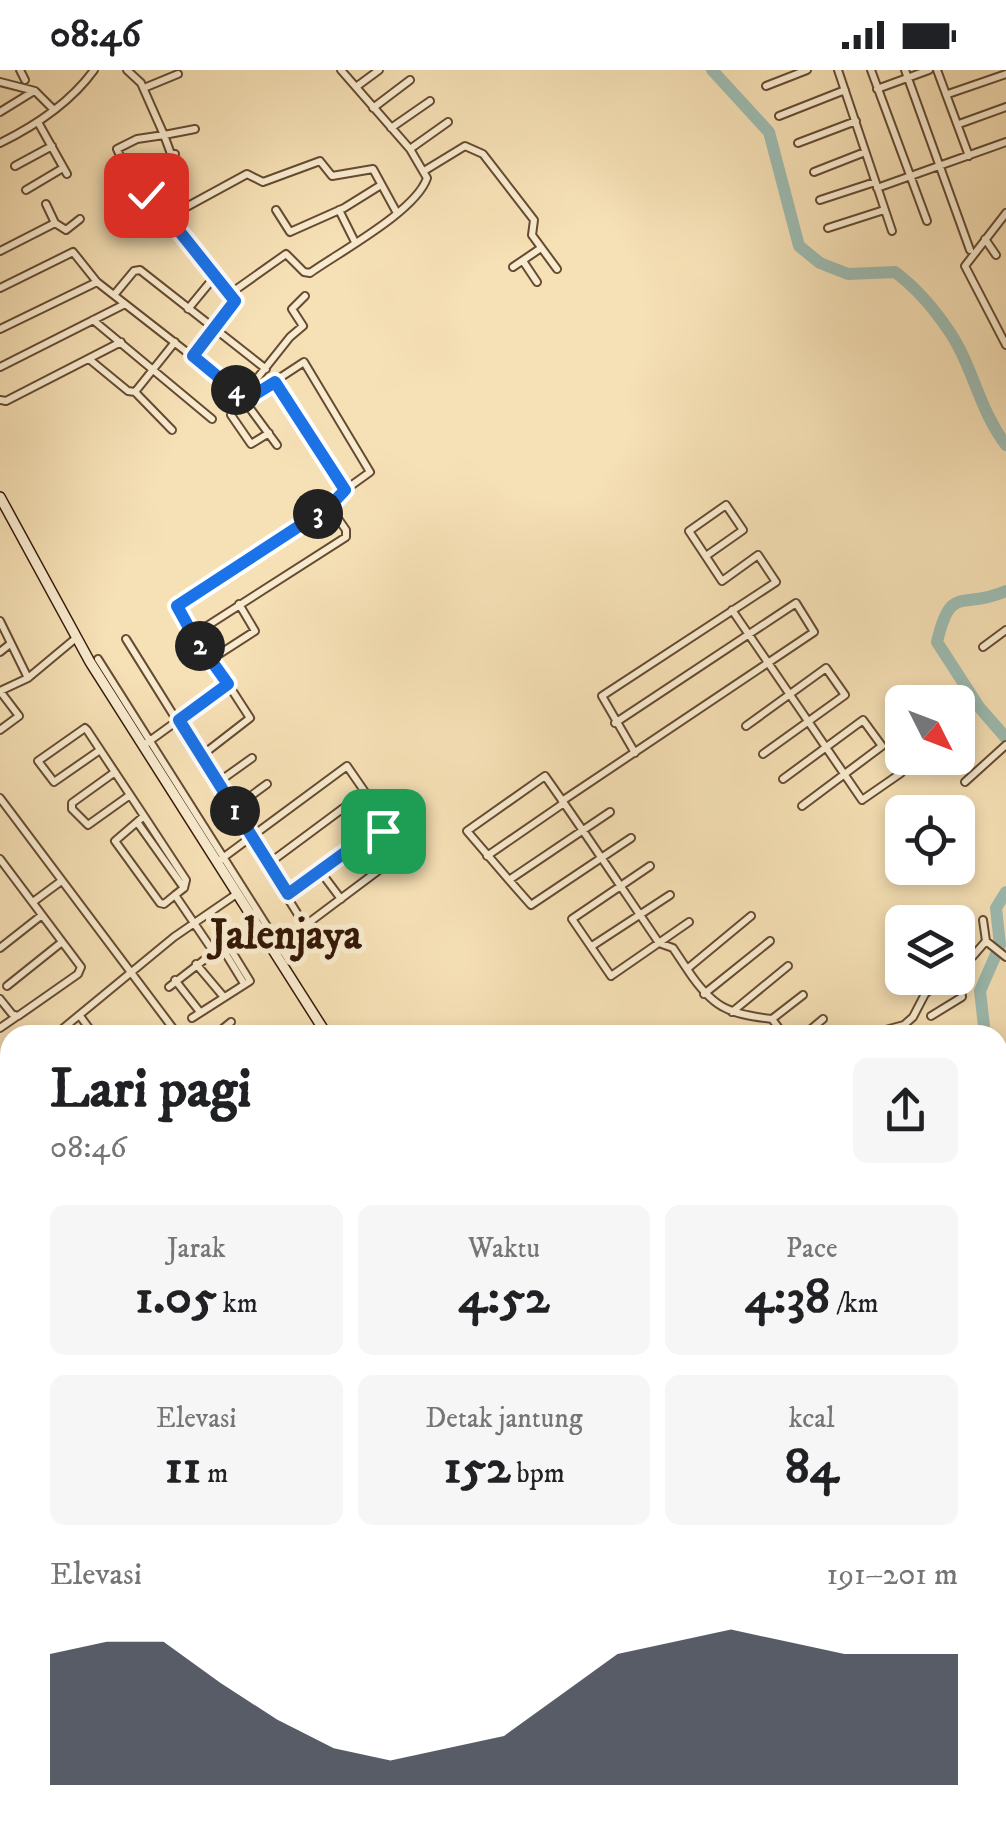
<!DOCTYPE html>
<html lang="id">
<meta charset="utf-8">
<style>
:root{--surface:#fff;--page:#f6f6f6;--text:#202124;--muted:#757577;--accent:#111827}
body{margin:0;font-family:"IM FELL DW Pica",serif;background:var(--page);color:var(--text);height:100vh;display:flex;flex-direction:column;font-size:38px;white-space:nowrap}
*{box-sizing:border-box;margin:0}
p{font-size:32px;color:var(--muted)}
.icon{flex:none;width:55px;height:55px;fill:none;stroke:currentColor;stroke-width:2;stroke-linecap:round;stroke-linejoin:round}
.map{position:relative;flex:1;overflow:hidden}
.drawer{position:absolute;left:0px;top:955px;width:1008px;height:812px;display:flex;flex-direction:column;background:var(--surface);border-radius:30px 30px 0 0;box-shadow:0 5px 15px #0003}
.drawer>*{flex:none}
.needle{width:65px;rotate:132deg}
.buttons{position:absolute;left:885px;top:615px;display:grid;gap:20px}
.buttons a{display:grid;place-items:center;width:90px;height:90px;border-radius:15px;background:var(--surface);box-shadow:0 5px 15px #0003;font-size:50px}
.pin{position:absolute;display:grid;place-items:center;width:85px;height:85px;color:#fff;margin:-42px;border-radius:20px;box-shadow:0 5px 15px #0006}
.km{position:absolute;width:50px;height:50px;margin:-25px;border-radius:50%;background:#222;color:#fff;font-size:28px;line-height:50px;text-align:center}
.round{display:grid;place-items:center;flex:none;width:105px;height:105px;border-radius:15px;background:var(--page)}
.head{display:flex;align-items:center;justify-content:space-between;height:170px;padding:0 50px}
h1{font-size:55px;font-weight:800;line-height:75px}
.stats{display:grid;grid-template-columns:repeat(3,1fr);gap:15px;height:170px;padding:10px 50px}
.stats div{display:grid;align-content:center;border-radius:15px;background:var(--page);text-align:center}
.stats b{font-size:50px;font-weight:800}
.stats small{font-size:28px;font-weight:400}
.stats p{font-size:28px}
.chart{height:280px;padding:20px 50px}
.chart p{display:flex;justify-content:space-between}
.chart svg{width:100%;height:180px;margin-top:10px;fill:var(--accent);opacity:.7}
.status{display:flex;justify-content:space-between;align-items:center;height:70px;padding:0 50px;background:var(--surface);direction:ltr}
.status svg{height:28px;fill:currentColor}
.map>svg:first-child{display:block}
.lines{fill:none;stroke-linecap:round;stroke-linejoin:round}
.stream{stroke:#737b6e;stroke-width:2.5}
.river{stroke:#9dbcb2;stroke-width:12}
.street-casing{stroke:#654b32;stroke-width:10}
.secondary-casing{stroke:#351907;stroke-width:12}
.street{stroke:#f9ebcf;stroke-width:6}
.secondary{stroke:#f9ebcf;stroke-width:9}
.route-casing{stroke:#fff;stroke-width:20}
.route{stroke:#1a73e8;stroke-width:12}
.labels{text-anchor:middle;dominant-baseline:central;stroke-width:10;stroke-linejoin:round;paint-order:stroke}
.quarter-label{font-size:42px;font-weight:bold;fill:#351907;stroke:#f9ebcf}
</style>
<div class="status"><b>08:46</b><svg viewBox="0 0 49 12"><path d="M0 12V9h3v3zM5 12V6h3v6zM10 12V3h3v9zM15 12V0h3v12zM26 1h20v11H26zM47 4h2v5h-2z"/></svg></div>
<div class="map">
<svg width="1006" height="1766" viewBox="0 0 1006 1766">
<rect width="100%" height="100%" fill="#f6e0b5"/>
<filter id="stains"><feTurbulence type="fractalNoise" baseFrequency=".002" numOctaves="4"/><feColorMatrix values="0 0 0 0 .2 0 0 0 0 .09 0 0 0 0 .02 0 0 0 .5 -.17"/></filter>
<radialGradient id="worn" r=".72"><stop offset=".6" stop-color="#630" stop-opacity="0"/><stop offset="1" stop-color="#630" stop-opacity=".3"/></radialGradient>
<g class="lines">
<path class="stream" d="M0,1350L10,1361
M367,1758L375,1766"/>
<path class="river" d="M712,0L769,62L799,176L820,193L848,204L895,202C915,217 935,240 949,261C973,296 979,340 1006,375
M1006,521C962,541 951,512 937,572L979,637L1006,668
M985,965L980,921L1000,875L996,838L1006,822
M754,1758L758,1766"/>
<defs>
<path id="street" d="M20,0L25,10
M127,0L141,13L164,65L137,69L117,79C140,139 205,175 235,231L193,286
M838,0L892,161
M871,0L927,151
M905,0L970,180
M937,0L969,86
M0,12L35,21L54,40
M766,16L807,0
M356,17L379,0
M144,18L178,4
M877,19L929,0
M948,24L1006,4
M373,38L410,10
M0,42L34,21
M779,46L845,20
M39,54L67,104
M959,54L1006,37
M391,58L430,31
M0,73C37,55 70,33 94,0
M798,73L856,51
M410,79L448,52
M175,84H171L164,65L195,59
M15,96L52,76
M424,101L465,76L483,84L534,150L532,165L557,199
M814,102L865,82
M877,118L1006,72
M26,120L63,98
M820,130L875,112
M276,140L290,162L344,138L381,115
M339,140L355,172
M1006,143L965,196L1006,275
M168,147L247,104L263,112L320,91L332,106L373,99L397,143
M55,153L66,160L80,149
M828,158L884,140
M985,169L996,185
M0,181L55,153L46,134
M523,191L537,212
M513,197L541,178
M0,218L73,182L97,212L238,322L277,375
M231,223L286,184L304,202L310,203C341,181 416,141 427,108L410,79L341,0
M114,225L134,201L140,200L266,299
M188,239L216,205
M93,250L212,349
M0,259L97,212
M89,289L128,321L135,322L175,272
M0,297L125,234
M275,311L345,420
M135,322L172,360
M243,326L290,267L303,256L292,239L305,226
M0,330L6,331L121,272
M231,345L251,374L269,363
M732,540L862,730L901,703
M0,551L28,608
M193,565L346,467V460L330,437
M126,569L317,875
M983,577L1006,560
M0,582L10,574
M98,589L289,891
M210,590L255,561L239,534
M0,621L28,608L76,568
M0,621L19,646L0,660
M746,656L826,598L845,625L763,684
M144,675L228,614L193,565L177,536L330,437L345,420L370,402L304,292L246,330
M100,680L54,712L38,691L85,658L87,660L144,746
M635,683L602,626L776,512L758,485L722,511L689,461L726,435L743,460L706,486
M201,686L250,648L228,614
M115,702L72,733V739L88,755L130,725
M783,709L863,650L882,676L802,736
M965,712L1006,675
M217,713L252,688
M0,728L178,965
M562,731L814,562L796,533L615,653
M233,739L267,714
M610,742L509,810L467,761L545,706C584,761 621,817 659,873L673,878L687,899
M137,752L184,818
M487,786L564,733
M0,789L81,897L78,904L18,946L12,944L0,929
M220,790L347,696L365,722L268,794
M650,796L572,849L611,906L689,852
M320,801L341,829
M509,810L531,835L631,768
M288,824L377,760L383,761L397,778L395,788L307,854
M175,825L184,818L186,810L144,746L115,771L160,833L164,834L175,825L213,881
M33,832L60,812
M751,846L687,899C712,937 727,944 772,949L784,965
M986,871L1006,887
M221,876L243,912
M592,876L670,825
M0,878L42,845
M196,894L223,926
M958,894L973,886L986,871L983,850
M175,910L200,942
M7,916L62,872
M169,917L235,866
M704,924L770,871
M732,942L788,896
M80,946L94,965
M931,946L962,927L959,893
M192,948L250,911L226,872
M772,949L803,925
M904,955L910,965
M0,958L16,947
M55,965L174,867L238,823
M215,965L231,952
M804,965L823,949
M867,965L904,955L913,947L925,924L943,908
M0,1007L10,999
M2,1045L10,1057
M0,1091L10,1105
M0,1138L10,1151
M0,1212L10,1205
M0,1251L10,1244
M0,1292L10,1285
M0,1314L10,1325
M0,1391L10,1402
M0,1411L10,1404
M0,1451L10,1444
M0,1492L10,1485
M0,1539L10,1531
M0,1586L10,1578
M0,1626L10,1619
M0,1647L10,1658
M115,1758L121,1766
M154,1758L160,1766
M193,1758L199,1766
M323,1758L334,1766
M394,1758L402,1766
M681,1758L684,1766
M66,1766L79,1758
M209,1766L221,1758
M259,1766L271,1758
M307,1766L319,1758
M415,1766L429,1758
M481,1766L495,1758
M548,1766L561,1758
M610,1766L623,1758
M662,1766L675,1758"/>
<path id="secondary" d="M0,427L90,592L327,965
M711,1758L714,1766"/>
</defs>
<use href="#street" class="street-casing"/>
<use href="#secondary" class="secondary-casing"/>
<use href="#street" class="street"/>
<use href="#secondary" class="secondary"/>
</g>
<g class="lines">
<defs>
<path id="route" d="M146,125L168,147L235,231L193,286L246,330L275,312L345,420L330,436L177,536L193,565L228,614L179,650L288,824L376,760L383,761"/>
</defs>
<use href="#route" class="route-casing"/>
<use href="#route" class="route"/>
</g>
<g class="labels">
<g class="quarter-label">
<text x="286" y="866">Jalenjaya</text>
</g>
</g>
<rect width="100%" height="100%" filter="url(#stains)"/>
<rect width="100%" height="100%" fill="url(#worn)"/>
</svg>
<div class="buttons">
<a><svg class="needle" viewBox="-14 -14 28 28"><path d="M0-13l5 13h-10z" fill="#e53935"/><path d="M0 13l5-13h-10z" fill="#757577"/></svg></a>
<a><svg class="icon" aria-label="locate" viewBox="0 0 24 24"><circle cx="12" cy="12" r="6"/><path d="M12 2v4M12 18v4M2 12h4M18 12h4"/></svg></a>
<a><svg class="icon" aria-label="layers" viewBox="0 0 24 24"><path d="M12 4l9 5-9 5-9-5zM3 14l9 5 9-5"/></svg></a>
</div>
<div class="pin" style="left:383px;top:761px;background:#1e9e55"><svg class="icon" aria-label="arrive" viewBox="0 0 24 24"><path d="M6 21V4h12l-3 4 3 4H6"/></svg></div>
<div class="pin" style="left:146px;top:125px;background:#d93025"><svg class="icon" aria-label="check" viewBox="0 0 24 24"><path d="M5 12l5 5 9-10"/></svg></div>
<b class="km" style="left:235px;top:741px">1</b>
<b class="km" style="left:200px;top:576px">2</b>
<b class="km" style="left:318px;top:444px">3</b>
<b class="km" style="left:236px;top:320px">4</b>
<section class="drawer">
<div class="head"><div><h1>Lari pagi</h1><p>08:46</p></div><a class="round"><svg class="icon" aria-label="share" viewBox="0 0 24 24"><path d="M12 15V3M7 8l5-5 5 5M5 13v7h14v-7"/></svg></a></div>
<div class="stats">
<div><p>Jarak</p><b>1.05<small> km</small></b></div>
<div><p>Waktu</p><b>4:52</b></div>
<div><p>Pace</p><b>4:38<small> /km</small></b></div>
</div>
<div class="stats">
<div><p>Elevasi</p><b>11<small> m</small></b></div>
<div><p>Detak jantung</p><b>152<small> bpm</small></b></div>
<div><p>kcal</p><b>84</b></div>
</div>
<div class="chart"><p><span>Elevasi</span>191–201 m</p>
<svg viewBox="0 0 160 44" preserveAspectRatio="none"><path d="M0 44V12L10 9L20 9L30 19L40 28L50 35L60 38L70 35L80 32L90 22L100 12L110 9L120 6L130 9L140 12L150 12L160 12V44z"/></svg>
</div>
</section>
</div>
